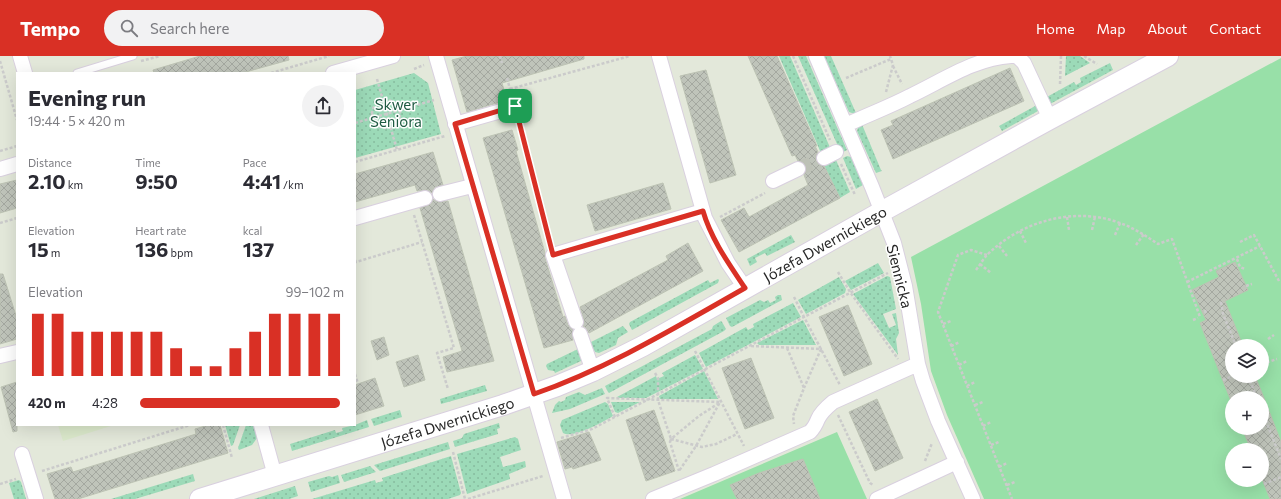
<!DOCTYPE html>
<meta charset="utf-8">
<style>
:root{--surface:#fff;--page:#f2f2f3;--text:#2b2b33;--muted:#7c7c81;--accent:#d93025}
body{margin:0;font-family:Commissioner,sans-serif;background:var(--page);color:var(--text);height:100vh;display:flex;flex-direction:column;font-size:15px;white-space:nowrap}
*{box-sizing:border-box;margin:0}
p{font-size:13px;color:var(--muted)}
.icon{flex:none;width:22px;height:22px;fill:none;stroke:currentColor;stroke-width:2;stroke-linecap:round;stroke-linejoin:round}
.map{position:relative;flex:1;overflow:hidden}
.drawer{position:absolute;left:16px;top:16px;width:340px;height:354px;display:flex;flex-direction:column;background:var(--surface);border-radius:0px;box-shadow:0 4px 16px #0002}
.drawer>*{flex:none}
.controls{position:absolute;left:1225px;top:283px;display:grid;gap:8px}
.controls a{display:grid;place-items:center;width:44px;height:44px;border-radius:50%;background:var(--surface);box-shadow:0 4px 16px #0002;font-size:20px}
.pin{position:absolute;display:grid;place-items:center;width:34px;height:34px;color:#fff;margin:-17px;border-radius:8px;box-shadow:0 2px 6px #0006}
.round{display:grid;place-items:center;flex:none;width:42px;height:42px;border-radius:21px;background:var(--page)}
.head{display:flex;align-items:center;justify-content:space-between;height:68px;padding:0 12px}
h1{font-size:22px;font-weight:700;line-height:30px}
.stats{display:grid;grid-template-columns:repeat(3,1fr);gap:6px;height:68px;padding:4px 12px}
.stats div{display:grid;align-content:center}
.stats b{font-size:20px;font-weight:700}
.stats small{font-size:11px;font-weight:400}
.stats p{font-size:11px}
.chart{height:112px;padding:8px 12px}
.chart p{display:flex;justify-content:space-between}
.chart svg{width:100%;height:72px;margin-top:4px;stroke:var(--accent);stroke-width:6}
ul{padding:0 12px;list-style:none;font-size:13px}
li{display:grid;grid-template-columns:64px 48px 1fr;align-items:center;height:30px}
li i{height:10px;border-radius:5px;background:var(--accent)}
header{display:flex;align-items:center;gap:24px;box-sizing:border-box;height:56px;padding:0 20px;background:var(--accent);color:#fff}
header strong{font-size:19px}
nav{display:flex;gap:22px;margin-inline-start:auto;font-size:14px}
.search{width:280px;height:36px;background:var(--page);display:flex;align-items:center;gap:10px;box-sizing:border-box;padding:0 14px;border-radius:22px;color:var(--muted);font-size:15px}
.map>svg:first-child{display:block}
.education{fill:#dbe9cb}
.grass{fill:url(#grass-dots)}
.pitch{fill:#98e0a8;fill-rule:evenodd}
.building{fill:url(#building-cross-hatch);stroke:#bdc3b4}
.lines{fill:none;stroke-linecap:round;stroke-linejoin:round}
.street-tunnel{stroke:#bdc1b6;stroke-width:14;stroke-dasharray:14 7;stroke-linecap:butt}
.lane-casing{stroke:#d9d0df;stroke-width:9}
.street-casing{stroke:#d9d0df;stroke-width:16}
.secondary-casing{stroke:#d9d0df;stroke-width:22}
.path{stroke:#cbcbcb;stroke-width:2.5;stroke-dasharray:3 2;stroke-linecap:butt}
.lane{stroke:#fff;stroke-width:7}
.street{stroke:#fff;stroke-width:14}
.secondary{stroke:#fff;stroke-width:20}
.route-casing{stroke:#fff;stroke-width:8}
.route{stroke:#d93025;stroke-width:5}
.labels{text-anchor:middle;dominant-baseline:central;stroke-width:3;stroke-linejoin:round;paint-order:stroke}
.park-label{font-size:15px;fill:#205b43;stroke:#fff}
.street-label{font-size:15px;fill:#272727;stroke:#fff}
</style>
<header>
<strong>Tempo</strong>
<div class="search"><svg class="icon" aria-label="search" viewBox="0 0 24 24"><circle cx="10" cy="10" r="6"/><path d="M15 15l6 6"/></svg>Search here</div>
<nav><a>Home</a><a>Map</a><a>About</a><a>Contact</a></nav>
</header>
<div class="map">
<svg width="1281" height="443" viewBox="0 0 1281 443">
<defs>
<pattern id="grass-dots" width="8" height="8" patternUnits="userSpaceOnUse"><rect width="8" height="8" fill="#9cdab8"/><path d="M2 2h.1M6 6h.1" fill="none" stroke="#86bb9e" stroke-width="1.8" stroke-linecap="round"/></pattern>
<pattern id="building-cross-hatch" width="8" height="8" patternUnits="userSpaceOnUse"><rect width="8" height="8" fill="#bfc4ba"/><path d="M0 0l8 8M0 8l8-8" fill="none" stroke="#a4a8a0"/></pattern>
</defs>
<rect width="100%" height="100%" fill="#e3e8da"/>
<path class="education" d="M58,369H114L63,385Z"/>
<path class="grass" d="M779,0H790L832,96L822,100L818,90Z
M798,0H806L847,94L841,97Z
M824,0H831L856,57H852L849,56Z
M1066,0H1080L1090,7L1065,20Z
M1110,7L1113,14L1050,48L1045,42L1074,26L1076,29L1081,26L1080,22Z
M414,17L428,27L441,78L355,102V34Z
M1037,49L1039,53L1038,55L1002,75L999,70Z
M861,66L881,114L882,115L876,117L857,75L859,68Z
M847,100L851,101L863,129L856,133L843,102Z
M836,104L850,136L840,142L824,109Z
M791,179L795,186L767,200L765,197L755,202L757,206L750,210L747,203Z
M878,207L884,217L851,234L845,225Z
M887,220L890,221L896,253L883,258L889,272L896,269L892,258L896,257L899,277L896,283L898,299L853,238Z
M839,221L846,233L845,237L806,258L798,244Z
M718,223L719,224L718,227L632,274L629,268L630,266L708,224L710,227Z
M778,239H781L782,244L732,271L730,270L726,262L760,244L764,246L768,244L770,247L776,244L775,241Z
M793,247L801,261L706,311L699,297L746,271L748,274L754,271L753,268Z
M803,264L816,289H759L757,287Z
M721,265L722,266L726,273L724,275L609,337L608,336L605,330L712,273L713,270Z
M623,270L628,276L618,282L616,289L599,297L595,296L591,289V286Z
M578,293L582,302L581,305L555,317L554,315L548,314L546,310L547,308Z
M695,299L703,313L646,342H618L617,341L656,320L657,323L664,320L662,317Z
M704,315L718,343H660L659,340Z
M485,329L487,335L441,348L440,343Z
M602,332L605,338L570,353L552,357L555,349L559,345L561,346L565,344L566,341L579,336L585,339Z
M605,346L608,348L613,360C603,366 573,383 563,377L560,369L562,364Z
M611,346H640L618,357L615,356Z
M400,354L402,361L374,370L371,363Z
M367,364L369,371L292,395L290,388L335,374L336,377L343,375L342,372L355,369Z
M499,367L500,372L497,373L498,378L455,391L453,385L462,382L464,378Z
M225,369H240L233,389L231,390Z
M246,369H253L257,382L252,389L239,394L238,392Z
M515,381L518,383L521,394L500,401L503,411L525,405L526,411L509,418L510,423L467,438L457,398Z
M448,386L450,393L380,415L374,409Z
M451,400L461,437L460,439L448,443H312L375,424L376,427L383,425L382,422Z
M370,410L376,416L344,426L341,419Z
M193,418L195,425L135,443H111Z
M338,419L340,427L311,436L308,426L329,420L332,421Z
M19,424L21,426L26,443H14L9,427Z
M295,430L298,440L289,443H254Z"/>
<path class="pitch" d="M1281,2V443H984L947,359L931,315L921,248L911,201ZM1232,290H1262V320H1232ZM1232,342H1262V372H1232ZM1232,394H1262V424H1232Z
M837,376L867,443H680Z"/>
<path class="building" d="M200,0H288L289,4L242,17H154L153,14Z
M467,0H584V3L502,27L507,44L467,56L452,4Z
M748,0H777L817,90H815L818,96L816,101V105L820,109L824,110L840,142L739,196L721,164L744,152L749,161L808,129L804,119L806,114V110L802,106L798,105L795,99L792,100Z
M1010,12L1024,45L893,103L881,74L893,69L891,65Z
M706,14L736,119L710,127L680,20Z
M512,74L518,94L516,95L545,197V202L563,261L565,260L568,269L573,274L572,277L573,284L544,292L483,82Z
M433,96L443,129L434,132L432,137L427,134L417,135L415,129L355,146V118Z
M17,124V152L0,157V128Z
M663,127L671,153L595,175L587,149Z
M433,143L438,146L448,145L494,305L447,316L443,301L462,295L420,152L431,148Z
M688,187L703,215L589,277L586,272L583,270L584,264L580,251L668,204L666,200Z
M1235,206L1248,234L1225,245L1243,290H1232V320H1255L1264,342L1281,386V443H1270L1262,423V394H1251L1242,372H1262V342H1232L1231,345L1200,267L1206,264L1192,234L1219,221L1216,215Z
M0,218H3L17,263V283L0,288Z
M848,249L872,308L844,320L819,261Z
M384,281L389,299L377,304L371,285Z
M418,299L425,324L404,331L396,306Z
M751,302L774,362L745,373L722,312Z
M375,322L384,350L355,359V329Z
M17,326V375L13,376L1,331Z
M877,343L903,402L875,415L849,356Z
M654,354L675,415L646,425L626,364Z
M209,369H220L228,397L78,443H55L47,418L71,411L73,416L196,378L195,373Z
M589,376L601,404L573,413L572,411L565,413L557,386Z
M803,403L820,443H737L730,429L759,417Z"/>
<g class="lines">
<path class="street-tunnel" d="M798,113L824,102"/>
<defs>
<path id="lane" d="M77,17L133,0"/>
<path id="street" d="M20,0L25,17
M436,0L564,443
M659,0L705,162L728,207L745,232
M816,0L872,131L894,187L905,230L918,308L923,325L938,365L973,443
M1014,0L1018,1L1024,7L1050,63
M333,17L393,0
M455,68L515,51
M846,69C867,59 889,51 910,40C942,25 975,2 1011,0
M824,102L836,96
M0,113L17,108
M773,125L798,113
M440,138L472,130
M355,162L425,142
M576,266L553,199L703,155
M580,278L593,315
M0,300L17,296
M261,369L275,420
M22,398L36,443
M653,443L714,418L810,376C814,372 816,368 818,363C821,356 827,351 833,346L918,308
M877,443L957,406"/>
<g id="secondary">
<path id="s1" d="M200,443L503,349L557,330L593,315L643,290L881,156L1050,63L1168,0"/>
</g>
</defs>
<use href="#lane" class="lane-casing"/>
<use href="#street" class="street-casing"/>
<use href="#secondary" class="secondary-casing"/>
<path class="path" d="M500,0L502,7
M793,0L830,84
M1084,0L1097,8
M0,5L17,64
M141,5L160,0
M893,10L902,28
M414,13L424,9
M271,17L329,0
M507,22L510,33
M846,22L891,3
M377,23L397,94
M1060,28L1061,0
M886,36L893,9L890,0
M511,38L510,33L630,0
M372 58a14 14 0 1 1 28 0a14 14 0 1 1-28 0Z
M518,64L549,185
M355,67L434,44
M0,95L17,90
M355,106L445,80
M841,108L855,139
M414,159L454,292L437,297L448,333
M720,161L765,137
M1067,161L1069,174
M0,167L17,162
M1092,174L1095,161
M1020,175L1026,187
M1115,179L1120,167
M1240,186L1254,179L1279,225
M1136,189L1144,178
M999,190L1007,200
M987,199L971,194L958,199L938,256L1012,443
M1237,203L1240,211L1245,213
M355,204L356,206L422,186
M980,208L991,217
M976,214C980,209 983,203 987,199C1021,165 1075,150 1120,167C1134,172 1146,180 1158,188L1172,183L1200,261
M838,216L850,236L898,303
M1187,226L1260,190
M1246,230L1252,228
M794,241L804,261L888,217
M1221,246L1223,258L1236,290
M1205,254L1206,258
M1193,264L1198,262
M943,268L951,265
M1268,283L1274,279
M751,290L821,293L804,332
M951,290L960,286
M787,292L804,332L793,360L794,368
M695,295L744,390
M1262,308L1277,303
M959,309L967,305
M655,317L658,322V344L671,383L670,386L679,415
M355,318L358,328
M1248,320L1257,342
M1223,324L1233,320
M967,330L975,326
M719,347L699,360L671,383L702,391L716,388L737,378
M975,349L983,346
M1262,355L1281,403
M838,359L870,427L873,429
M615,361L607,342L720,346L696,390L679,415
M223,369L232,402
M983,370L991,366
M561,382L592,373L804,261L840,329
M991,389L999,386
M453,396L465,443
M925,405L932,387
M999,411L1007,407
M42,415L190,369
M0,428L16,423
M1264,428L1281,421
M1007,429L1015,426
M468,443L543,420"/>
<use href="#lane" class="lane"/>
<use href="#street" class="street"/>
<use href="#secondary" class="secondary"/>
</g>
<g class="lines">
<defs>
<path id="route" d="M515,50L553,199L703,155C711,183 729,208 745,232C676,271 609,312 534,338L455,68Z"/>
</defs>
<use href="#route" class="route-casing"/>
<use href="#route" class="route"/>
</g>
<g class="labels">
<g class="park-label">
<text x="396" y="48">Skwer<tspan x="396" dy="17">Seniora</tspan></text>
</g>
<g class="street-label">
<text stroke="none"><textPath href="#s1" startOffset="678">Józefa Dwernickiego</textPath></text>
<text transform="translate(900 220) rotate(76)">Siennicka</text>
<text stroke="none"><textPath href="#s1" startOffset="259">Józefa Dwernickiego</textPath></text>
</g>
</g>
</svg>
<div class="controls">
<a><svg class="icon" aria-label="layers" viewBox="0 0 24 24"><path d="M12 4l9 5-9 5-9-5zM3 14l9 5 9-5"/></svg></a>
<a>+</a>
<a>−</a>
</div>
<div class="pin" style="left:515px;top:50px;background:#1e9e55"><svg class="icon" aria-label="arrive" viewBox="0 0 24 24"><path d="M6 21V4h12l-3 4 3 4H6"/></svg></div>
<section class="drawer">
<div class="head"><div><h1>Evening run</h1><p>19:44 · 5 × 420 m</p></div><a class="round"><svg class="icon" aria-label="share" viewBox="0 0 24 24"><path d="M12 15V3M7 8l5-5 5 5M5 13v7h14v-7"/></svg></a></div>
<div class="stats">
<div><p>Distance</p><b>2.10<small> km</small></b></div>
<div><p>Time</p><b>9:50</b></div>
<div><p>Pace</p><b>4:41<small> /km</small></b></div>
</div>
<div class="stats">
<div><p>Elevation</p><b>15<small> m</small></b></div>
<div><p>Heart rate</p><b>136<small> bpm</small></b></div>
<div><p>kcal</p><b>137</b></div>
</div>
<div class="chart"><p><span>Elevation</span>99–102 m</p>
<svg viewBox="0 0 160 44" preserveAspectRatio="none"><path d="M5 44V6M15 44V6M25 44V17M35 44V17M45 44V17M55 44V17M65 44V17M75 44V27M85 44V38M95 44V38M105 44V27M115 44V17M125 44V6M135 44V6M145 44V6M155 44V6"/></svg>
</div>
<ul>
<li><b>420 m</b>4:28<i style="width:98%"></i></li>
</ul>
</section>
</div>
